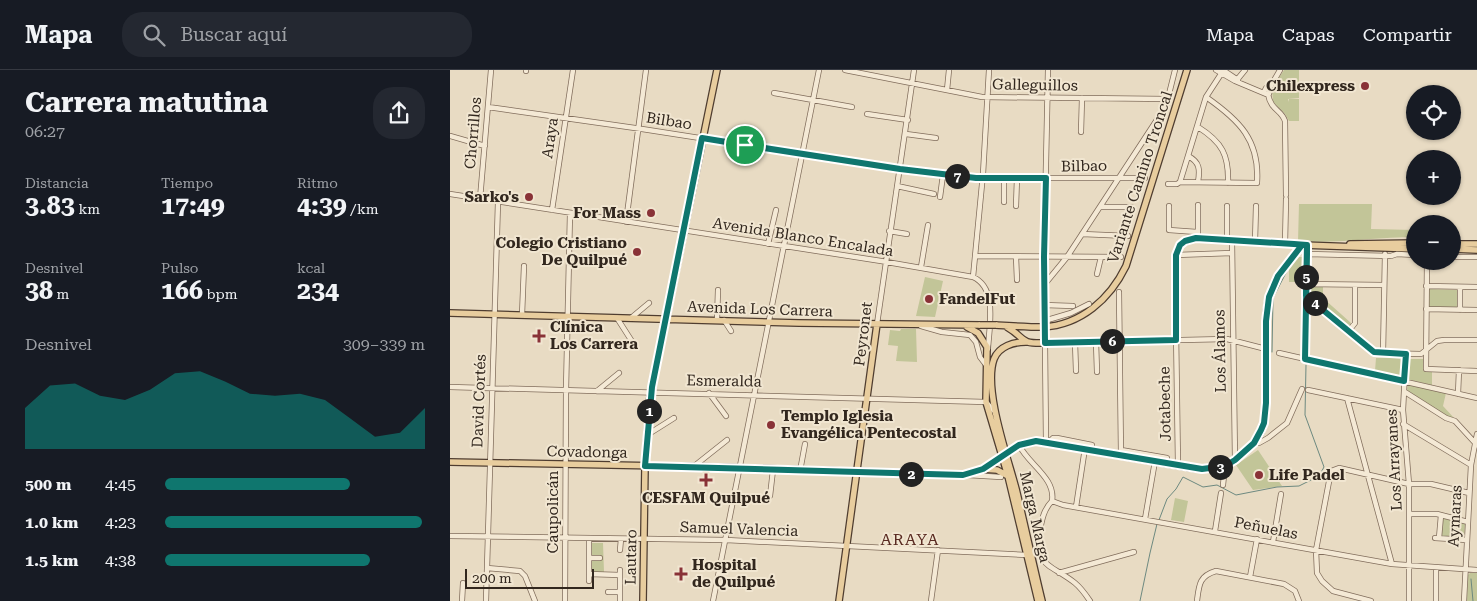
<!DOCTYPE html>
<html lang="es">
<meta charset="utf-8">
<style>
:root{--surface:#171b24;--page:#242831;--text:#f1f3f6;--muted:#9ea1a6;--line:#363941;--accent:#0f766e}
body{margin:0;font-family:"Roboto Serif",serif;background:var(--page);color:var(--text);height:100vh;display:flex;flex-direction:column;font-size:19px;white-space:nowrap}
*{box-sizing:border-box;margin:0}
p{font-size:16px;color:var(--muted)}
.icon{flex:none;width:28px;height:28px;fill:none;stroke:currentColor;stroke-width:2;stroke-linecap:round;stroke-linejoin:round}
.map{position:relative;flex:1;overflow:hidden}
.drawer{display:flex;flex-direction:column;background:var(--surface);width:450px}
.drawer>*{flex:none}
.controls{position:absolute;left:956px;top:15px;display:grid;gap:10px}
.controls a{display:grid;place-items:center;width:55px;height:55px;border-radius:50%;background:var(--surface);box-shadow:0 1px 4px #0004;font-size:25px}
.scale{position:absolute;left:15px;bottom:12px;width:129px;box-sizing:border-box;padding-left:5px;border:2px solid #32271e;border-top:0;font-size:14px;line-height:18px;white-space:nowrap;color:#32271e;-webkit-text-stroke:4px #f1e6d1;paint-order:stroke}
.pin{position:absolute;display:grid;place-items:center;width:42px;height:42px;color:#fff;margin:-21px;border:2px solid #fff;border-radius:50%;box-shadow:0 1px 5px #0007}
.km{position:absolute;width:25px;height:25px;margin:-12px;border-radius:50%;background:#222;color:#fff;font-size:14px;line-height:25px;text-align:center}
.round{display:grid;place-items:center;flex:none;width:52px;height:52px;border-radius:20px;background:var(--page)}
.head{display:flex;align-items:center;justify-content:space-between;height:85px;padding:0 25px}
h1{font-size:28px;font-weight:700;line-height:38px}
.figures{display:grid;grid-template-columns:repeat(3,1fr);gap:8px;height:85px;padding:5px 25px}
.figures div{display:grid;align-content:center}
.figures b{font-size:25px;font-weight:700}
.figures small{font-size:14px;font-weight:400}
.figures p{font-size:14px}
.chart{height:140px;padding:10px 25px}
.chart p{display:flex;justify-content:space-between}
.chart svg{width:100%;height:90px;margin-top:5px;fill:var(--accent);opacity:.7}
ul{padding:0 25px;list-style:none;font-size:16px}
li{display:grid;grid-template-columns:80px 60px 1fr;align-items:center;height:38px}
li i{height:12px;border-radius:6px;background:var(--accent)}
header{display:flex;align-items:center;gap:30px;box-sizing:border-box;height:70px;padding:0 25px;background:var(--surface);border-bottom:1px solid var(--line)}
header strong{font-size:24px}
nav{display:flex;gap:28px;margin-inline-start:auto;font-size:18px}
.search{width:350px;height:45px;background:var(--page);display:flex;align-items:center;gap:12px;box-sizing:border-box;padding:0 18px;border-radius:20px;color:var(--muted);font-size:19px}
main{display:flex;flex:1;min-height:0}
.map>svg:first-child{display:block}
.green{fill:#c2c598}
.lines{fill:none;stroke-linecap:round;stroke-linejoin:round}
.stream{stroke:#6d8980;stroke-width:1}
.minor-casing{stroke:#816d5c;stroke-width:6}
.major-casing{stroke:#4f3d30;stroke-width:8}
.minor{stroke:#f4e9d5;stroke-width:4.5}
.major{stroke:#e8cd9e;stroke-width:5.5}
.major-bridge-casing{stroke:#4f3d30;stroke-width:8;stroke-linecap:butt}
.major-bridge{stroke:#e8cd9e;stroke-width:5.5}
.route-casing{stroke:#fff;stroke-width:10}
.route{stroke:#0f766e;stroke-width:6}
.poi-dot{fill:#893237;stroke:#f1e6d1;stroke-width:2}
.labels{text-anchor:middle;dominant-baseline:central;stroke-width:4;stroke-linejoin:round;paint-order:stroke}
.street-label{font-size:15px;fill:#32271e;stroke:#f1e6d1}
.poi-label{font-size:15px;font-weight:bold;fill:#32271e;stroke:#f1e6d1;text-anchor:start}
.neighbourhood-label{font-size:16px;letter-spacing:1px;fill:#5a2b22;stroke:#f1e6d1}
</style>
<header>
<strong>Mapa</strong>
<div class="search"><svg class="icon" aria-label="search" viewBox="0 0 24 24"><circle cx="10" cy="10" r="6"/><path d="M15 15l6 6"/></svg>Buscar aquí</div>
<nav><a>Mapa</a><a>Capas</a><a>Compartir</a></nav>
</header>
<main>
<section class="drawer">
<div class="head"><div><h1>Carrera matutina</h1><p>06:27</p></div><a class="round"><svg class="icon" aria-label="share" viewBox="0 0 24 24"><path d="M12 15V3M7 8l5-5 5 5M5 13v7h14v-7"/></svg></a></div>
<div class="figures">
<div><p>Distancia</p><b>3.83<small> km</small></b></div>
<div><p>Tiempo</p><b>17:49</b></div>
<div><p>Ritmo</p><b>4:39<small> /km</small></b></div>
</div>
<div class="figures">
<div><p>Desnivel</p><b>38<small> m</small></b></div>
<div><p>Pulso</p><b>166<small> bpm</small></b></div>
<div><p>kcal</p><b>234</b></div>
</div>
<div class="chart"><p><span>Desnivel</span>309–339 m</p>
<svg viewBox="0 0 160 44" preserveAspectRatio="none"><path d="M0 44V24L10 13L20 12L30 18L40 20L50 15L60 7L70 6L80 11L90 17L100 18L110 17L120 20L130 29L140 38L150 36L160 24V44z"/></svg>
</div>
<ul>
<li><b>500 m</b>4:45<i style="width:71%"></i></li>
<li><b>1.0 km</b>4:23<i style="width:99%"></i></li>
<li><b>1.5 km</b>4:38<i style="width:79%"></i></li>
</ul>
</section>
<div class="map">
<svg width="1027" height="531" viewBox="0 0 1027 531">
<rect width="100%" height="100%" fill="#e8dbc3"/>
<path class="green" d="M834,0H849V28L838,29L839,32V29H849V51H839L835,44L823,32L822,18Z
M849,134H922L921,159L965,160V167C926,167 887,174 848,171Z
M846,187H852L851,212H839V196Z
M475,207L493,211L485,247L466,246Z
M859,216H873V228L901,253L898,257L862,227L859,224Z
M979,219L1008,220L1007,238L978,237Z
M451,259H466L467,292L446,291L448,276L438,275L440,260L450,261Z
M953,287L951,307L925,301L926,288Z
M959,289H974L973,301L982,302V315L956,309Z
M958,314L996,323L993,336L1005,349L999,348L957,321Z
M808,380L832,416L803,420L786,395Z
M725,428L738,431L734,452L721,450Z
M992,448L1015,454L1014,468L991,467Z
M141,473H153L154,502H141Z
M1020,503H1027V531H1017L1018,505Z"/>
<g class="lines">
<path class="stream" d="M822,282L823,228L837,201
M709,450L717,429L726,419L733,407L753,417L767,415L786,425L827,417L849,416L869,406L874,397L855,345L856,295
M1021,509L1023,531
M690,531L700,483L707,454"/>
<defs>
<path id="minor" d="M76,0V1
M395,0L532,27L718,29
M766,0L785,11L816,24H819L820,20L816,18L814,22
M773,0L788,10
M786,11L795,0
M819,19L830,0
M497,20L499,0
M324,23L402,37
M818,24C821,41 831,39 835,51L836,125
M38,37L192,59L450,99L526,108H695
M417,44L458,50
M748,57C772,72 779,85 778,113
M631,62L632,28
M456,64L486,68
M0,66L35,76
M738,86C750,92 750,100 748,112
M554,108V132
M730,112L756,27L771,4L770,0
M718,114H727L730,112L807,113C810,70 789,50 756,27
M447,116L484,124
M0,124L431,191L523,207C548,218 539,257 538,279
M490,127L493,105
M30,129L41,0
M566,136L567,108
M719,136V160L747,162
M777,136V170
M651,137H681
M102,140L123,0
M176,152L196,0
M439,161L457,164
M748,163V135
M632,164L678,166
M782,170L785,390
M805,172L806,136
M318,174L326,140
M835,174L836,129
M857,184L941,186L947,184L965,185
M726,185L782,183
M526,186L671,187
M566,187L567,210
M1002,187H1027
M977,191L976,299L1027,301
M471,197L478,155
M647,204L651,187
M523,207L533,104L539,0
M856,214L934,215
M594,215L617,187L716,36L725,0
M976,216L1027,217
M669,222L671,385
M856,226L924,283L971,284L987,271L994,270H1027
M594,235L623,236
M976,239L1027,240
M1010,240V217
M72,245L74,196
M167,248L183,273
M181,248L199,233
M267,250L268,220
M274,250L281,261
M594,251L621,243L639,234
M427,254L464,0
M471,256L492,262L520,265L526,272L530,287L536,295
M595,257L594,187L598,0
M898,262L905,253V215
M625,272L626,301
M646,272L647,302
M829,283L1027,328
M933,283L935,184
M956,283L953,340L959,414V531
M855,289L857,175
M0,317L536,332L543,340
M858,320L953,340
M147,321L169,303
M955,322L996,348L1005,351L1027,375
M259,323L276,346
M1008,324L1009,300
M897,328L942,494
M953,354L1021,395
M197,365L224,348
M596,372L595,273L777,269L816,279
M599,372L603,368H607L642,375
M804,373H809L818,368L837,353L852,319
M569,375C578,394 606,408 602,431C594,439 592,449 590,460C585,499 600,493 625,513C631,518 636,525 640,531
M671,380L717,388
M728,395L725,192C727,178 732,170 747,168L852,175
M243,397L277,370
M350,401L355,374
M517,405L551,407
M773,415L775,396
M320,426L323,400
M602,431L613,435L942,494L1027,500
M626,437L635,378
M959,444H987L1018,452
M695,449L705,391
M765,461L771,423
M0,466L276,470L577,485
M985,468L1017,470
M989,468L991,445
M823,472L831,424
M170,480L171,469
M139,488H150
M37,498L70,501L75,506L85,531
M986,498V531
M609,503L684,482
M139,504L170,505
M800,507L807,469
M139,511V468
M158,522H170
M12,531L13,513
M36,531L48,132
M115,531L116,320L120,143
M170,531V500
M263,531L369,0
M481,531L488,480
M747,531C749,515 749,506 766,501L834,514L845,521L849,531
M921,531L883,521L872,511L867,503L866,480L881,401L889,398L959,414H981L1019,423
M1014,531L1021,395L1027,364"/>
<path id="major" d="M900,174L965,173
M1002,174H1027
M1002,179L1027,180
M0,243L349,253L530,255
M546,255C562,256 577,257 593,257C631,255 660,229 676,196L737,0
M517,257L528,263L537,277L536,332L558,406L588,531
M557,257C576,268 568,274 595,273V257
M576,272C564,272 549,276 544,289C533,319 558,388 566,419C575,456 583,494 592,531
M0,392L263,397L513,405L533,399L569,375L586,371L742,398C760,400 775,398 789,387C800,378 811,367 814,353C816,344 816,332 816,322C816,295 813,264 817,238C820,213 837,194 852,175L965,179
M533,399L547,400L558,406
M193,531L195,396L200,327L267,0
M389,531L427,254"/>
</defs>
<use href="#minor" class="minor-casing"/>
<use href="#major" class="major-casing"/>
<use href="#minor" class="minor"/>
<use href="#major" class="major"/>
<defs>
<path id="major-bridge" d="M530,255H546"/>
</defs>
<use href="#major-bridge" class="major-bridge-casing"/>
<use href="#major-bridge" class="major-bridge"/>
</g>
<g class="lines">
<defs>
<path id="route" d="M295,75L252,68L202,317L195,396L513,405L533,399L569,375L586,371L752,399L775,396L785,390L804,373L811,360L814,353L816,333V251L819,227L828,206L852,175H857L856,223V226L924,282L956,284L954,311L855,289L857,184V175L844,174L746,168L735,171L730,175L726,185V270L595,273L594,187L596,108H526L450,99L295,75"/>
</defs>
<use href="#route" class="route-casing"/>
<use href="#route" class="route"/>
</g>
<g class="poi-dot">
<circle cx="915" cy="16" r="5"/>
<circle cx="79" cy="127" r="5"/>
<circle cx="201" cy="143" r="5"/>
<circle cx="187" cy="182" r="5"/>
<circle cx="479" cy="229" r="5"/>
<path d="M86.5 258.5h5v5h5v5h-5v5h-5v-5h-5v-5h5z"/>
<circle cx="321" cy="355" r="5"/>
<circle cx="809" cy="405" r="5"/>
<path d="M253.5 402.5h5v5h5v5h-5v5h-5v-5h-5v-5h5z"/>
<path d="M228.5 496.5h5v5h5v5h-5v5h-5v-5h-5v-5h5z"/>
</g>
<g class="labels">
<g class="street-label">
<text transform="translate(585 15) rotate(1)">Galleguillos</text>
<text transform="translate(219 51) rotate(9)">Bilbao</text>
<text transform="translate(23 63) rotate(-85)">Chorrillos</text>
<text transform="translate(100 68) rotate(-82)">Araya</text>
<text transform="translate(634 96) rotate(-1)">Bilbao</text>
<text transform="translate(690 107) rotate(-72)">Variante Camino Troncal</text>
<text transform="translate(353 167) rotate(9)">Avenida Blanco Encalada</text>
<text transform="translate(310 239) rotate(2)">Avenida Los Carrera</text>
<text transform="translate(413 264) rotate(-83)">Peyronet</text>
<text transform="translate(770 281) rotate(-91)">Los Álamos</text>
<text transform="translate(274 311) rotate(1)">Esmeralda</text>
<text transform="translate(29 331) rotate(-88)">David Cortés</text>
<text transform="translate(715 334) rotate(-91)">Jotabeche</text>
<text transform="translate(137 382) rotate(1)">Covadonga</text>
<text transform="translate(944 390) rotate(-93)">Los Arrayanes</text>
<text transform="translate(103 442) rotate(-90)">Caupolicán</text>
<text transform="translate(1005 446) rotate(-87)">Aymaras</text>
<text transform="translate(585 447) rotate(77)">Marga Marga</text>
<text transform="translate(816 458) rotate(11)">Peñuelas</text>
<text transform="translate(289 459) rotate(2)">Samuel Valencia</text>
<text transform="translate(181 487) rotate(-89)">Lautaro</text>
</g>
<g class="poi-label">
<text x="905" y="16" text-anchor="end">Chilexpress</text>
<text x="69" y="127" text-anchor="end">Sarko's</text>
<text x="191" y="143" text-anchor="end">For Mass</text>
<text x="177" y="173" text-anchor="end">Colegio Cristiano<tspan x="177" dy="17">De Quilpué</tspan></text>
<text x="489" y="229">FandelFut</text>
<text x="100" y="257">Clínica<tspan x="100" dy="17">Los Carrera</tspan></text>
<text x="331" y="346">Templo Iglesia<tspan x="331" dy="17">Evangélica Pentecostal</tspan></text>
<text x="819" y="405">Life Padel</text>
<text x="256" y="428" text-anchor="middle">CESFAM Quilpué</text>
<text x="242" y="495">Hospital<tspan x="242" dy="17">de Quilpué</tspan></text>
</g>
<g class="neighbourhood-label">
<text x="460" y="469">ARAYA</text>
</g>
</g>
</svg>
<div class="controls">
<a><svg class="icon" aria-label="locate" viewBox="0 0 24 24"><circle cx="12" cy="12" r="6"/><path d="M12 2v4M12 18v4M2 12h4M18 12h4"/></svg></a>
<a>+</a>
<a>−</a>
</div>
<div class="scale">200 m</div>
<div class="pin" style="left:295px;top:75px;background:#1e9e55"><svg class="icon" aria-label="arrive" viewBox="0 0 24 24"><path d="M6 21V4h12l-3 4 3 4H6"/></svg></div>
<b class="km" style="left:199px;top:341px">1</b>
<b class="km" style="left:461px;top:404px">2</b>
<b class="km" style="left:770px;top:397px">3</b>
<b class="km" style="left:865px;top:233px">4</b>
<b class="km" style="left:856px;top:207px">5</b>
<b class="km" style="left:662px;top:271px">6</b>
<b class="km" style="left:507px;top:106px">7</b>
</div>
</main>
